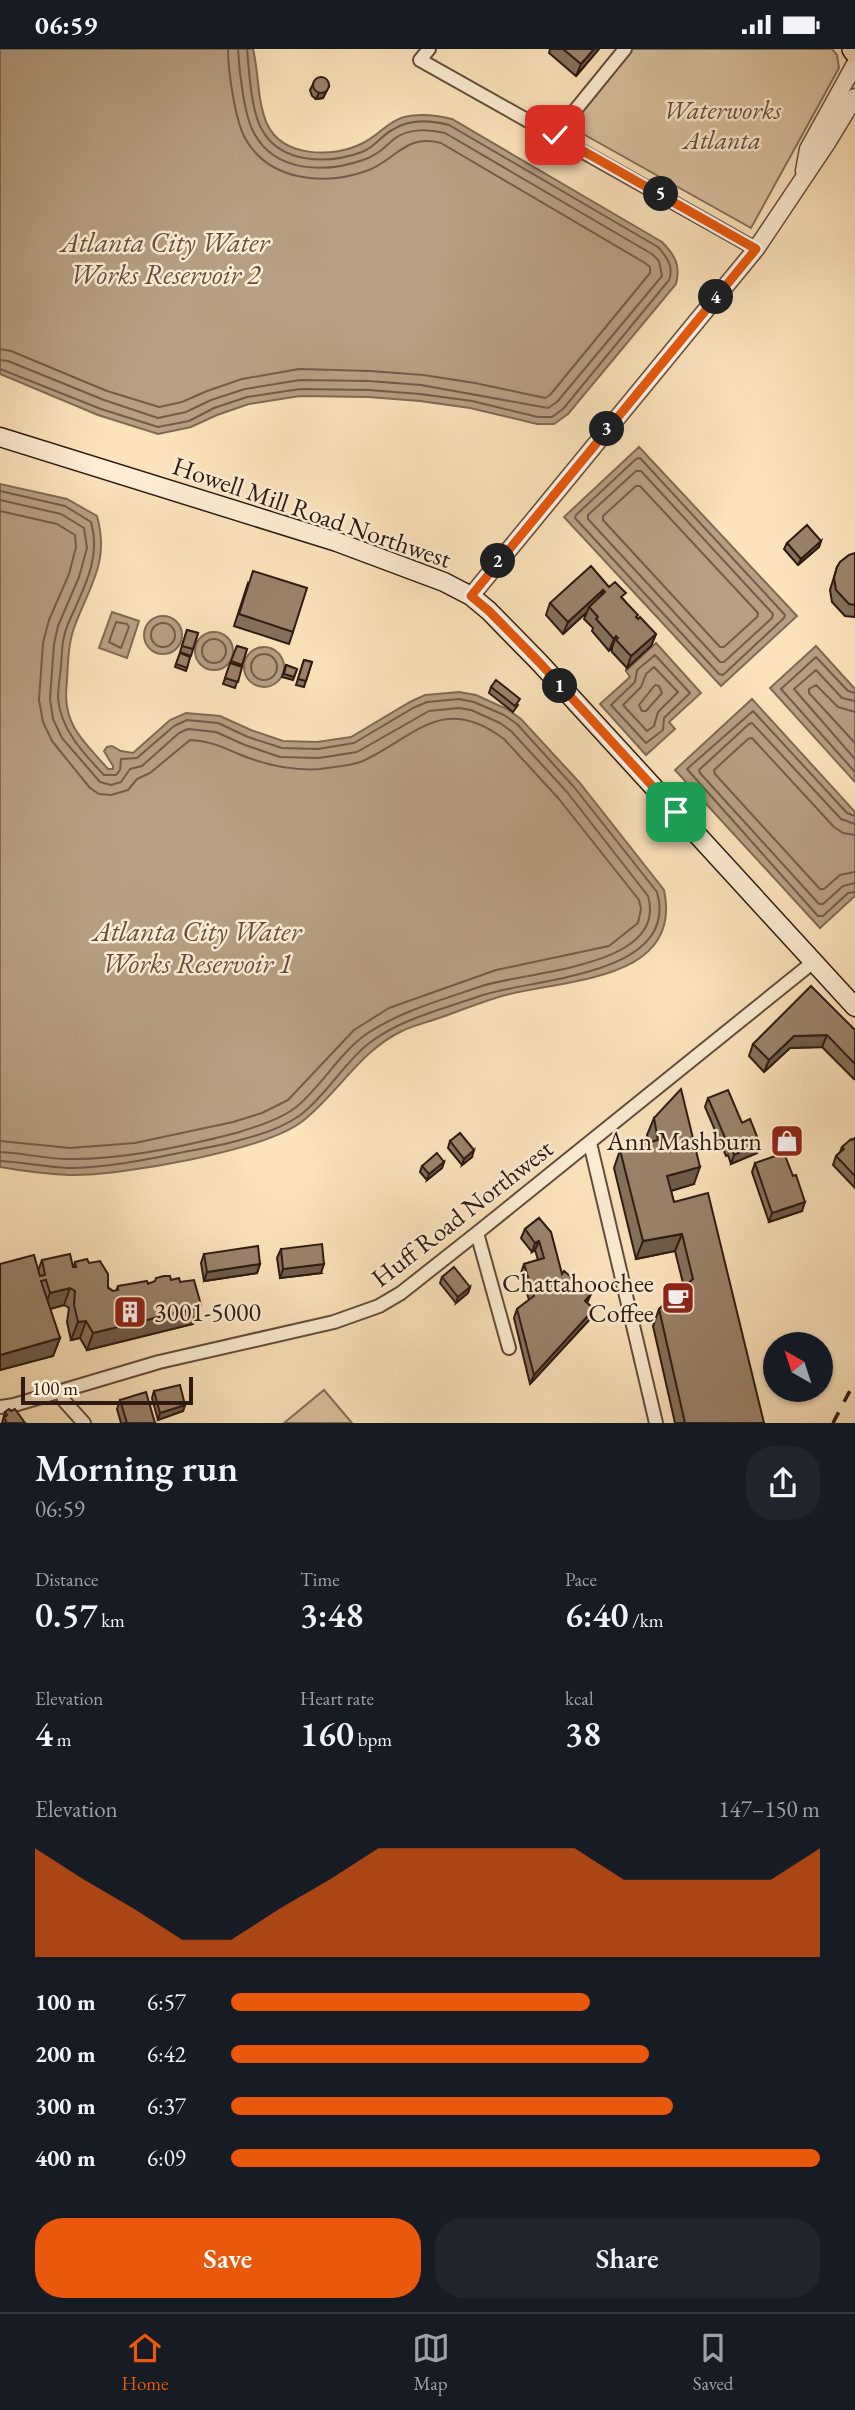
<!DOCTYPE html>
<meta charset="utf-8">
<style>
:root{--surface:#171b24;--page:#20242c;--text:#f1f3f6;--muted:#9ea1a6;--line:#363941;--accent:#ea580c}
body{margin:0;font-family:"EB Garamond",serif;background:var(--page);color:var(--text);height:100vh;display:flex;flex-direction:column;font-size:26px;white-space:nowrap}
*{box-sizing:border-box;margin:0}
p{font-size:23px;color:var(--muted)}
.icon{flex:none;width:38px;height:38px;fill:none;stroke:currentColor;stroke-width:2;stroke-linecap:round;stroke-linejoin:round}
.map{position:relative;height:1374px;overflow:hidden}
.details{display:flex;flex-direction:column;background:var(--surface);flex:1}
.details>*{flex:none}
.needle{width:46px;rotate:321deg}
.buttons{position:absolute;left:763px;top:1283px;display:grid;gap:14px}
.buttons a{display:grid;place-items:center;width:70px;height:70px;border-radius:50%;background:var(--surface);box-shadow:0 2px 5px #0004;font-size:35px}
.scale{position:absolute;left:21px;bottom:18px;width:172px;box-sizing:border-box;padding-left:7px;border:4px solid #2f1a11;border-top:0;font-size:19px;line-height:24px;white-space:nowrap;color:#2f1a11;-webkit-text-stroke:5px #fdedd3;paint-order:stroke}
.pin{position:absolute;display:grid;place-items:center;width:60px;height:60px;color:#fff;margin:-30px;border-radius:14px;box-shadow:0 4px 10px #0006}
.km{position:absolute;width:35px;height:35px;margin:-18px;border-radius:50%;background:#222;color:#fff;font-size:19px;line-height:35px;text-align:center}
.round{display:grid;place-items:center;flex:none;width:74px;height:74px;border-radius:28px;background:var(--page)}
.head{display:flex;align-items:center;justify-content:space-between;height:119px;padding:0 35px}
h1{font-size:38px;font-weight:600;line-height:52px}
.figures{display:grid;grid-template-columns:repeat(3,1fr);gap:10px;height:119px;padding:7px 35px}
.figures div{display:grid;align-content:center}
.figures b{font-size:35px;font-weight:600}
.figures small{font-size:19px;font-weight:400}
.figures p{font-size:19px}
.chart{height:196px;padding:14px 35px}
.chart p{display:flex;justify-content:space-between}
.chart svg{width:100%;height:126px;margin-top:7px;fill:var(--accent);opacity:.7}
.cta{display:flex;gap:14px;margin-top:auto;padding:14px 35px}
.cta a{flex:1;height:80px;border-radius:28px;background:var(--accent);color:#fff;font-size:28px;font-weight:600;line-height:80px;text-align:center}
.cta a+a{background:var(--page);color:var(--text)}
ul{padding:0 35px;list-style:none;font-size:23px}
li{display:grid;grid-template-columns:112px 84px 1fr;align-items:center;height:52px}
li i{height:18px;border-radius:9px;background:var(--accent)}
.status{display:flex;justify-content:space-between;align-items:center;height:49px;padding:0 35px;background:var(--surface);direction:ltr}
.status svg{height:19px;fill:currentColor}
.tabs{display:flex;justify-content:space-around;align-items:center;height:98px;border-top:2px solid var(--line);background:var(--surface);font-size:19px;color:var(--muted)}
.tabs a{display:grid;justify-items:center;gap:4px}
.tabs .on{color:var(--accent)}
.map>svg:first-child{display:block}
.green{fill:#d9c19f;stroke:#846e58;stroke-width:2}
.water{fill:#b69f82;stroke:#806a55;stroke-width:2}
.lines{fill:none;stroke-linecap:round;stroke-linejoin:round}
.shore{stroke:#725c4a;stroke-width:2}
.minor-casing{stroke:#624c3c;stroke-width:16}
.tertiary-casing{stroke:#624c3c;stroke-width:19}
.secondary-casing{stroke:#2f1a11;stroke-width:21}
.trunk-casing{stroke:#2f1a11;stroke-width:24}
.minor{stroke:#fdedd3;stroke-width:12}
.tertiary{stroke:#fdedd3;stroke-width:16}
.secondary{stroke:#fdedd3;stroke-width:18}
.trunk{stroke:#fce3bc;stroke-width:21}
.rail{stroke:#2f1a11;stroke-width:3.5;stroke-dasharray:12 12;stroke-linecap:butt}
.wall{fill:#84715b;stroke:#2f1a11;stroke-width:2}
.shaded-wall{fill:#6c5c4a;stroke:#2f1a11;stroke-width:2}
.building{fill:#9a836a;stroke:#2f1a11;stroke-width:2}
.route-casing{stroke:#fff;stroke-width:14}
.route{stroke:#ea580c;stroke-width:9}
.labels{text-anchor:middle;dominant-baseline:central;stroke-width:5;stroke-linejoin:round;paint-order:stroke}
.park-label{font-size:26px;font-style:italic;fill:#624c3c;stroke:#fdedd3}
.street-label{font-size:26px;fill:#2f1a11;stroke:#fdedd3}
.poi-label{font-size:26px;fill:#2f1a11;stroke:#fdedd3;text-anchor:end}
.water-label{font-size:28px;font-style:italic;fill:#654f3e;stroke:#fdedd3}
</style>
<div class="status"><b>06:59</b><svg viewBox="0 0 49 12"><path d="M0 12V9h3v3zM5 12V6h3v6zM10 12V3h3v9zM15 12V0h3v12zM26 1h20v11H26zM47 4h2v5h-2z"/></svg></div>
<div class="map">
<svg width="855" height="1374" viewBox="0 0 855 1374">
<rect width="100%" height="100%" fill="#fce3bc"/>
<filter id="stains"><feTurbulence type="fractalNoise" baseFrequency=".00286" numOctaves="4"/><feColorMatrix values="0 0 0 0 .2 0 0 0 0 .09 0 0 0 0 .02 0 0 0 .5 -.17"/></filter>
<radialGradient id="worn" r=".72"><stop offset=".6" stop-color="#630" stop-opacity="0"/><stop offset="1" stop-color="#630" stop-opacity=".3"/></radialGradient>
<path class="green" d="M632,0H832L837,6L839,19L751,179L569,77Z
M324,1341L352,1374H284Z"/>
<path class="water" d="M0,0H253C259,24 257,52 267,75C283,109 334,109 363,94C379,86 387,73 404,68C421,64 436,66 452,70L662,193C675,206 681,217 676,235L568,365L554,375H537L470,359L420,352L368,348L300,347L249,355L217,366L191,378L158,385L98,366L0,325Z
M639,398L797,567L721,637L564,468Z
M0,435L67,450L97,467C110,514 89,537 74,579C68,596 68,614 67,632C65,649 66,663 74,678C82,693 97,707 108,720H113V717L104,702L107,698L112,697L121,702L133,704L170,671L186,664L220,667L251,681L283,692L317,693L351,688L410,653L425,646L459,643L476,646L507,660L521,670L579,733L664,841C684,934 561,930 502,947C481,953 462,961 442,968C429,973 414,976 402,982C360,1002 339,1043 304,1071C266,1102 119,1127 69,1126C45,1125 23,1122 0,1118Z
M112,563L139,572L127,609L99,599Z
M144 586a19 19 0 1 1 38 0a19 19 0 1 1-38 0Z
M195 602a19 19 0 1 1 38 0a19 19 0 1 1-38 0Z
M656,594L701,644L669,673L675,680L646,706L600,655L630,628L626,622Z
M816,597L855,640V733L770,639Z
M244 618a20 20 0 1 1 40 0a20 20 0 1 1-40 0Z
M752,650L855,763V847L820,879L675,721Z"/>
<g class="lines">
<path class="shore" d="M0,300L11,302L107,342L159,358L182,353L207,342L242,330L299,320L370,322L423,326L475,334L545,349L550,346L650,224V218L645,214L441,94C405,85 398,109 369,121C326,137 269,133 245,89C235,71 228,21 228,0
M0,311L8,312L104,351L158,369L186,363L211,351L245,340L300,331L369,332L421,336L548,359L557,353L662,227L659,212L652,205L445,84C429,80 408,79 394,90C384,99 376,107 363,111C326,124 275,124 254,84C244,67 239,20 238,0
M0,320L101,360L158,378L189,372L214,359L247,348L300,340L369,341L420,345L472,352L538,368H552L563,360L669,231C674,218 667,208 658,198L449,76C430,71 409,70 392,81C381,87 375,98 362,103C329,115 280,116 261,79C251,60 249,22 247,0
M640,409L785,566L784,569L723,626L719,625L575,469L576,466L636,410Z
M636,422H641L773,565L772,569L724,613H720L588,470V466Z
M636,437H640L758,564L757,568L724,598H720L603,471V467Z
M0,442L65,457L91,473C102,510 82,542 68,575C62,588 62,603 61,617C60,627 58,639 58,649C60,680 84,705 104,726H116L120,721L121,710L137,709L174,677L187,671L218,674L248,688L282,699L318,700L354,694L413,659L427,653L459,650L474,653L504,666L517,675L574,738L657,843C681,928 531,929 480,947C443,960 400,970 368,995C344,1014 324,1049 299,1067C282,1079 260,1086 240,1091C223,1096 206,1099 189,1102C149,1110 108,1119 68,1119C45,1118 23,1113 0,1112
M0,451L61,465L84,479L87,499L79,528L58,577L54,595L50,650L53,670L62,689L100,733L111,736L121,733L130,720L142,717L179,684L188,680L216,683L245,696L280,708L319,709L357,703L429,662L459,659L471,661L500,674L511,682L567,743L648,847C669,919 526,922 482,937C442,951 400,962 365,986C338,1006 321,1038 295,1059C279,1071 255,1078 236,1084C186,1097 120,1111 69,1110C45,1110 23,1104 0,1103
M0,462L57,475L75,486L76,498L69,525L49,571L43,594L39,651L43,673L52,692L90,739L99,745L111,746L128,741L137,730L150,724L190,691C211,692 222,698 241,706C266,716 293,722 320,720C333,718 351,717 363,712C416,687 443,644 504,690L559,750L639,851L641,860L638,874L609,897L496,921L389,959L354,981L288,1051L262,1064L233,1073L135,1094L70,1099L0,1092
M116,573L127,575L129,578L121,599L109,593Z
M151 586a12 12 0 1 1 24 0a12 12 0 1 1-24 0Z
M202 602a12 12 0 1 1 24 0a12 12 0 1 1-24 0Z
M251 618a13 13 0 1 1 26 0a13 13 0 1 1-26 0Z
M655,606L690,644L664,669L663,681L646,694L611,656L635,633L637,621Z
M654,618L678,643L658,663L654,677L647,682L623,656L641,638L646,625Z
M655,636L659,637L662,644L646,662H642L639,656Z
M855,644L848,642L816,608L781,640L855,723
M855,652L842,649L816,621L794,640L855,710
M855,663L838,658L816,636L809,640V644L855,694
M855,767L847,764L753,662L687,720L818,867H823L848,844L855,843
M855,775L841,770L752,674L749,675L699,721L700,724L819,855H823L843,837L855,834
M855,786L843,784L834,778L752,689L748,690L714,721L715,725L820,840H824L840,826L855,823"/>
<defs>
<path id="minor" d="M429,0L420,11L756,200
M555,86L625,0
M590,1094L656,1374
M477,1184L509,1299
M61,1342L65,1353L84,1374
M0,1358L14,1356L159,1313L334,1273L379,1257L401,1244L477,1184L812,914"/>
<path id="tertiary" d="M804,122L808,100L855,15
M471,547L756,200L827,94L855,48"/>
<path id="secondary" d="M0,388L337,493L444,533L471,547L489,562L539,613L855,958"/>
<path id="trunk" d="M853,0L855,3"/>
</defs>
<use href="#minor" class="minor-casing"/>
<use href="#tertiary" class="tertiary-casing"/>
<use href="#secondary" class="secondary-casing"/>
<use href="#trunk" class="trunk-casing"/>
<use href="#minor" class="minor"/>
<use href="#tertiary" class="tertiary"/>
<use href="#secondary" class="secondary"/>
<use href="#trunk" class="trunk"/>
<path class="rail" d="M833,1374L855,1332"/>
</g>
<path class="wall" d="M550,0H599L576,27L549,4Z
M313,35L329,37L323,49L316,50L312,47L310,41Z
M821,492L819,498L798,516L784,500L787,494Z
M855,504V568L845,567L832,553L830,541L837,518Z
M248,534L293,583L289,595L234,577Z
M609,538L623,550L637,569L656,585L651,597L627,619L612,603V599L609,602L592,582L593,579L584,570L587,563L563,585L546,566L550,554Z
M187,581L198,584L191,607L180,603Z
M237,597L247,600L235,639L223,635Z
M180,604L190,608L186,622L175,618Z
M304,611L312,613L304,638L296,636Z
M286,616L297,620L293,631L282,628Z
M491,638L518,656L513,663L489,644Z
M855,981V1029L854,1030L822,998L790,999L764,1023L749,1007L753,995Z
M708,1049L742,1074L757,1104L731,1115L728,1106L726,1107L705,1058Z
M654,1069L694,1135L671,1142L674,1153L764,1374H675L653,1277L659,1260L684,1238L675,1202L636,1210L614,1119L620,1101L649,1093L647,1086Z
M855,1089V1139L833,1116L836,1107L840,1103L842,1098Z
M450,1092L472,1108L462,1116L448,1099Z
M444,1113L442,1119L427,1131L420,1123L422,1117Z
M755,1114L802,1162L769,1173L752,1123Z
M539,1169L562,1225L591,1245L587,1254L594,1260L591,1269L530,1335L514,1269L517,1260L529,1251L521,1224L524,1215L538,1211L535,1201L532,1203L521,1189L525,1180Z
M281,1200L321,1224L280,1229L277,1209Z
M204,1205L260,1215L257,1224L204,1232L201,1214Z
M42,1211L73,1218L75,1213L113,1242H116L118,1237L148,1235L171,1231L180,1233L201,1256L193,1275L87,1301L80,1289L71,1291L67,1273L69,1259L64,1256L50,1260L60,1289L53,1307L0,1321V1215L38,1222Z
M442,1228L470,1238L468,1244L456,1254L440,1234Z
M154,1342L185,1356L183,1362L158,1371L152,1349Z
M120,1351L155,1374H121L117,1360Z
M11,1362L25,1374H2L5,1363Z"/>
<path class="shaded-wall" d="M594,0H599L576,27L581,15Z
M329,37L323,49L316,50L319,44Z
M821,492L819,498L798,516L801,510Z
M603,541L599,552L589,558L587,563L563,585L568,573Z
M656,585L651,597L627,619L631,607Z
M616,587L612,599L609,602L614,590Z
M827,986L822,998L790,999L764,1023L769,1011L794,987Z
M760,1095L757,1104L731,1115L734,1106Z
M474,1101L472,1108L462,1116L464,1110Z
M444,1113L442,1119L427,1131L429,1125Z
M700,1118L694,1135L660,1145L667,1127Z
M805,1153L802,1162L769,1173L772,1164Z
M682,1185L675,1202L636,1210L643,1192Z
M539,1192L535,1201L532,1203L535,1194Z
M260,1215L257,1224L204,1232L207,1223Z
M324,1215L321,1224L280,1229L283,1220Z
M470,1238L468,1244L456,1254L458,1248Z
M70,1239L64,1256L43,1262L50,1244Z
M200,1258L193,1275L87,1301L93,1284Z
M594,1260L591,1269L530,1335L534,1326Z
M86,1272L80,1289L71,1291L78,1273Z
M60,1289L53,1307L0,1321V1306Z
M185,1356L183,1362L158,1371L160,1364Z"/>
<path class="building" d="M563,0H594L581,15Z
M313 36a8 8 0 1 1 16 0a8 8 0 1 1-16 0Z
M807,476L821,492L801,510L787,494Z
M855,504V556L849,555L836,541L834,529L837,518L840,513L849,506Z
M591,517L609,538L615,533L626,544L621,548L638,566L636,568L638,570L640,568L656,585L631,607L616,591L618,589L616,587L614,590L596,570L598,568L589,558L605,543L603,541L568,573L550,554Z
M253,522L307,539L293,583L239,565Z
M187,581L198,584L193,600L182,597Z
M237,597L247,600L242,616L231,612Z
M180,604L190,608L187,619L176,615Z
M304,611L312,613L306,632L298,630Z
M230,614L242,618L238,633L225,629Z
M286,616L297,620L294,628L284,625Z
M496,631L520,650L515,657L491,638Z
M811,937L855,981V1015L827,986L794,987L769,1011L753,995Z
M681,1040L700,1118L667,1127L674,1153L708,1144L764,1374H685L659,1260L693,1230L682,1185L643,1192L620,1101L658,1091L654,1069Z
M728,1041L742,1074L750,1070L760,1095L734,1106L731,1097L729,1098L708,1049Z
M460,1084L474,1101L464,1110L450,1092Z
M855,1089V1127L836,1107L844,1100L842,1098L851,1090L852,1091Z
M437,1104L444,1113L429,1125L422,1117Z
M784,1104L793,1127L796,1126L805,1153L772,1164L755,1114Z
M539,1169L551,1183L562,1225L564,1222L591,1245L585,1252L594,1260L534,1326L517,1260L534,1247L524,1215L544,1209L539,1192L535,1194L525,1180Z
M322,1195L324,1215L283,1220L281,1200Z
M258,1197L260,1215L207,1223L204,1205Z
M70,1205L73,1218H76L75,1213L87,1210L89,1214L100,1212L108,1225V1239L113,1242L118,1241V1237L147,1232L148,1235L155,1232L156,1229L164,1227H170L171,1231L179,1229L180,1233L194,1231L201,1256L200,1258L93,1284L86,1272L78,1273L74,1256L75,1242L70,1239L50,1244L46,1231L41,1232L60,1289L0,1306V1215L34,1206L40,1227L45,1226L42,1211Z
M454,1218L470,1238L458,1248L442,1228Z
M180,1336L185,1356L160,1364L154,1342Z
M146,1343L155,1374H127L120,1351Z
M9,1360L11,1362L15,1360L25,1374H7L4,1369L7,1366L5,1363Z"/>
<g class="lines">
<defs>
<path id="route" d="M555,86L756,200L471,547L489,562L539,613L676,763"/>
</defs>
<use href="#route" class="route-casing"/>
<use href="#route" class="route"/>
</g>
<defs>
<symbol id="shop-square" viewBox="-11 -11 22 22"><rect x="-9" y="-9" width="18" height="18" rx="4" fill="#8f2418" stroke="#fdedd3"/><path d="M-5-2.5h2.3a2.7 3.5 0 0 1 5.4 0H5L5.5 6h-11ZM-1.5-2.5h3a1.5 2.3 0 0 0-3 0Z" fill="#fff"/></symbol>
<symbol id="cafe-square" viewBox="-11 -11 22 22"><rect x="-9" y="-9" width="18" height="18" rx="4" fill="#8f2418" stroke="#fdedd3"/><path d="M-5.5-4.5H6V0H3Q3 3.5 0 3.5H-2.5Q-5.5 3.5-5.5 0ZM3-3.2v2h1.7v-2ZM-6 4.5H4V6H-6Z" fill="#fff"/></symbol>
<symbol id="building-square" viewBox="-11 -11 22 22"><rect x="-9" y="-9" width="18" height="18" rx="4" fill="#8f2418" stroke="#fdedd3"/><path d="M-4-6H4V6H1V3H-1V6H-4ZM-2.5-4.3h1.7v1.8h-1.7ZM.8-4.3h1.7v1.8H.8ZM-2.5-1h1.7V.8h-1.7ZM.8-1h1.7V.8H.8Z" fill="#fff"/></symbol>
</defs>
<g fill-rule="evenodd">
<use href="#shop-square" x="768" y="1073" width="38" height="38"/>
<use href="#cafe-square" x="659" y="1230" width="38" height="38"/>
<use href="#building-square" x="111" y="1244" width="38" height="38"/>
</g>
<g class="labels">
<g class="park-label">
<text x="722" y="61">Waterworks<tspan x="722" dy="30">Atlanta</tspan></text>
</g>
<g class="street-label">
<text transform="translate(312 463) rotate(19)">Howell Mill Road Northwest</text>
<text transform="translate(462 1164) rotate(-38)">Huff Road Northwest</text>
</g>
<g class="poi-label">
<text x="762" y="1092">Ann Mashburn</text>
<text x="654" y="1234">Chattahoochee<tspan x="654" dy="30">Coffee</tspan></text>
<text x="154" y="1263" text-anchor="start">3001-5000</text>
</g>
<g class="water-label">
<text x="165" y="193">Atlanta City Water<tspan x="165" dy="32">Works Reservoir 2</tspan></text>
<text x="197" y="882">Atlanta City Water<tspan x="197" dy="32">Works Reservoir 1</tspan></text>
</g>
</g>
<rect width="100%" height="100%" filter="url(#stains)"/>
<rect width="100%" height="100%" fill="url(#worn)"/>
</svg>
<div class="buttons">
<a><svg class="needle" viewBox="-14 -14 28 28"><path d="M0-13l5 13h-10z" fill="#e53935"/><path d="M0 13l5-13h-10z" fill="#9ea1a6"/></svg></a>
</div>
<div class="scale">100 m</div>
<div class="pin" style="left:676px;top:763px;background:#1e9e55"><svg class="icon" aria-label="arrive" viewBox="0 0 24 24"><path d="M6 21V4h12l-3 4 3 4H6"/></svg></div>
<div class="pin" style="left:555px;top:86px;background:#d93025"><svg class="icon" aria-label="check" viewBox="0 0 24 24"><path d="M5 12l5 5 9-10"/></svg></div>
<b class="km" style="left:560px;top:637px">1</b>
<b class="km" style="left:498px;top:512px">2</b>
<b class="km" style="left:607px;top:380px">3</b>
<b class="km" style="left:716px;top:248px">4</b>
<b class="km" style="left:661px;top:145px">5</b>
</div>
<section class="details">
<div class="head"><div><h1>Morning run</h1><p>06:59</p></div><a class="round"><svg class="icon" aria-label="share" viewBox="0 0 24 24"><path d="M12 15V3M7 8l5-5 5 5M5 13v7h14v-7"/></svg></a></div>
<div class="figures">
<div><p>Distance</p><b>0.57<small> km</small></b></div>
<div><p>Time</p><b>3:48</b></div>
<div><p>Pace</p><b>6:40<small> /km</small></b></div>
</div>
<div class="figures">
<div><p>Elevation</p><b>4<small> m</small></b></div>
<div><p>Heart rate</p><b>160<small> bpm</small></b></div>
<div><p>kcal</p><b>38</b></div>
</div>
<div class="chart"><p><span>Elevation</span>147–150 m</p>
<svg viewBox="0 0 160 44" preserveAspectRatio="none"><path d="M0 44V6L10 17L20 27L30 38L40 38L50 27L60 17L70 6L80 6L90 6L100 6L110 6L120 17L130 17L140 17L150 17L160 6V44z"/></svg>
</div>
<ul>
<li><b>100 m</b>6:57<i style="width:61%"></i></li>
<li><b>200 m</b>6:42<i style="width:71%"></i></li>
<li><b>300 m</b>6:37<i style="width:75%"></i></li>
<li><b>400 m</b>6:09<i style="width:100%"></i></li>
</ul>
<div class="cta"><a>Save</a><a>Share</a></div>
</section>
<nav class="tabs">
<a class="on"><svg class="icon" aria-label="home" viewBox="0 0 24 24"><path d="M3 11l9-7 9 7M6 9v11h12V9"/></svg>Home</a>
<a><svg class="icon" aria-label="map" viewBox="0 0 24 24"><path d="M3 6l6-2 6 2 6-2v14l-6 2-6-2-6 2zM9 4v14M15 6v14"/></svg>Map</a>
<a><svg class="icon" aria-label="saved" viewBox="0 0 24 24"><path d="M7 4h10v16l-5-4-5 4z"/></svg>Saved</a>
</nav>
